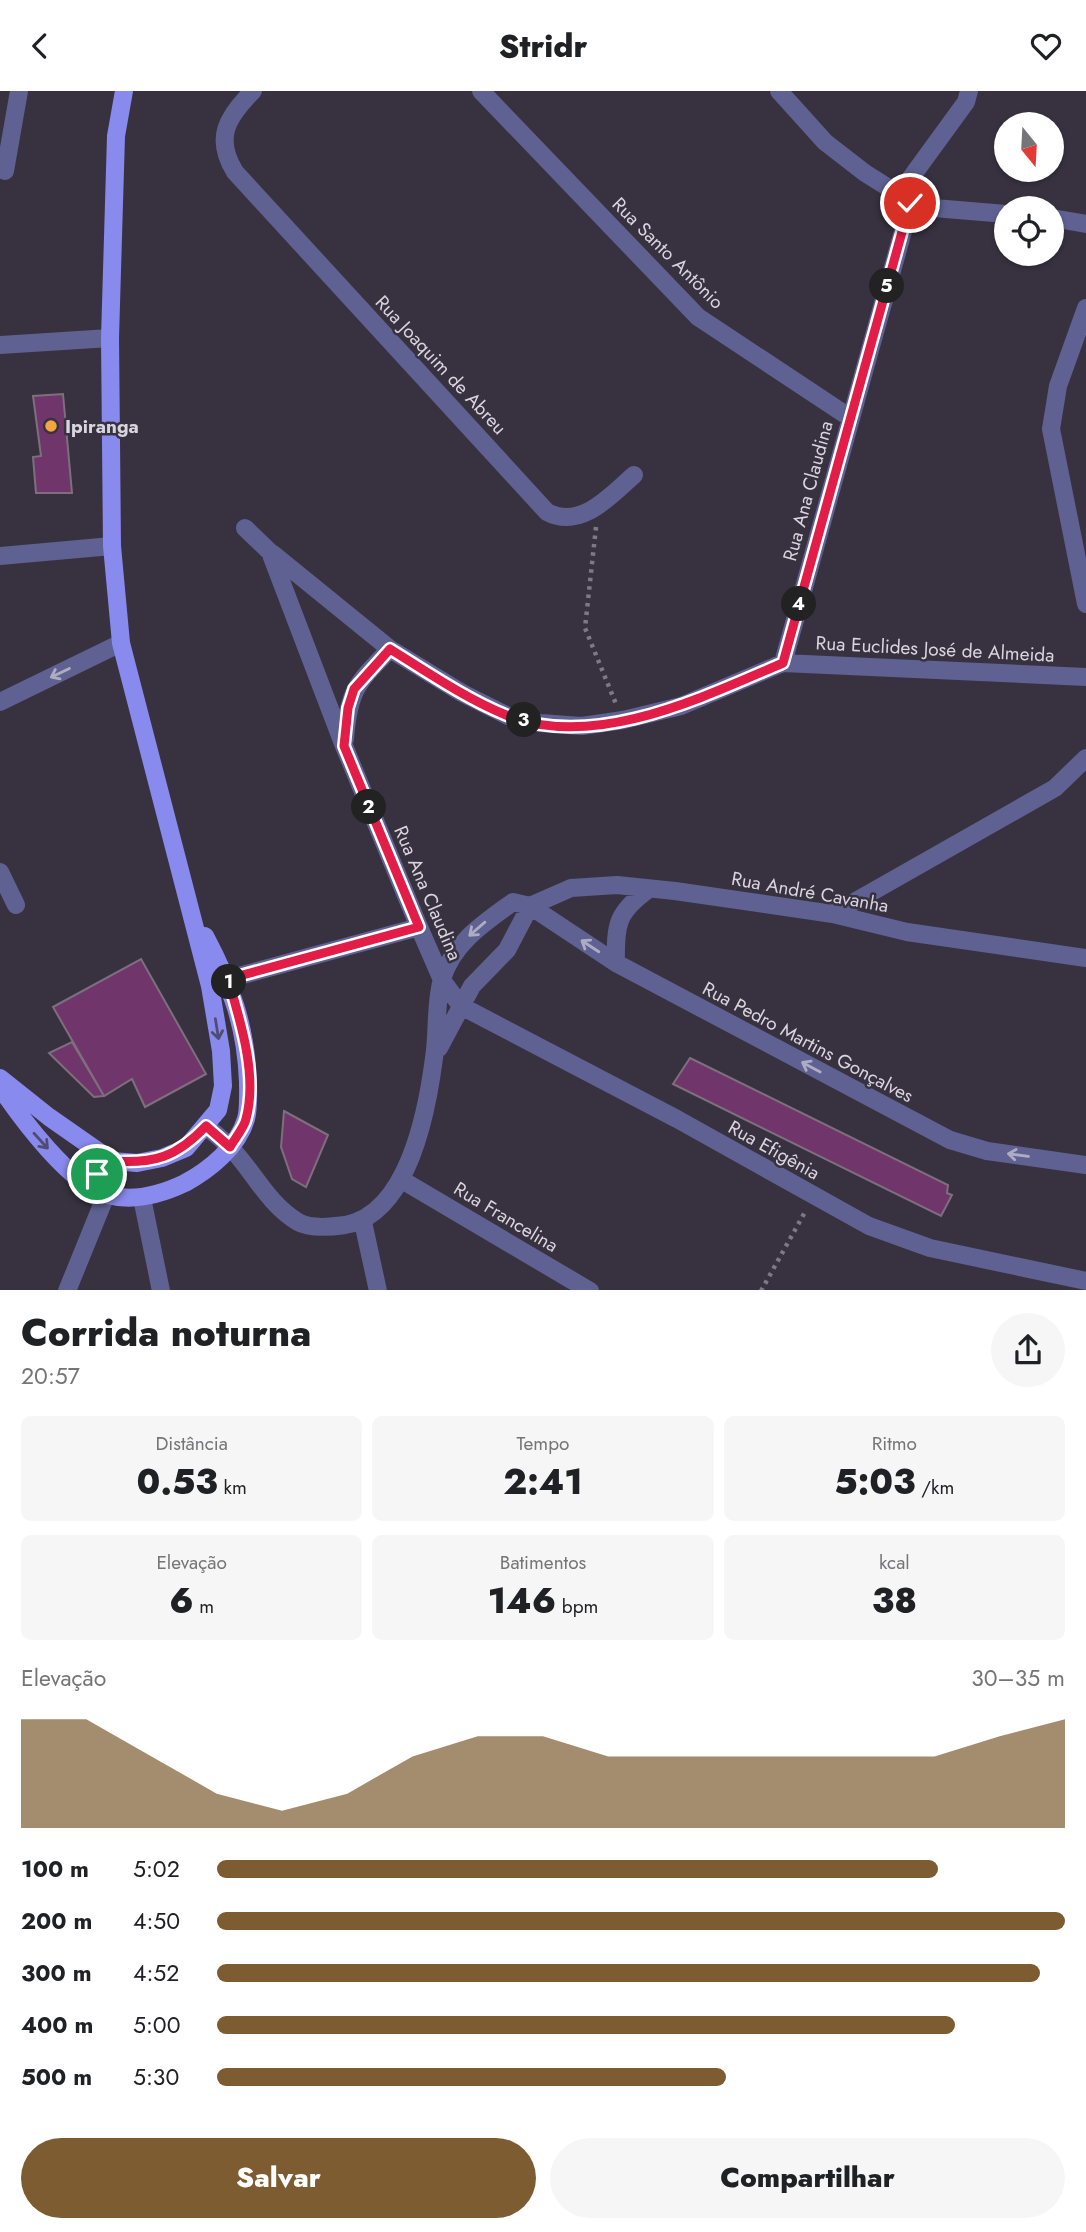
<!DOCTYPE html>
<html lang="pt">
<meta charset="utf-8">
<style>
:root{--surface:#fff;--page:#f6f6f6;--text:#202124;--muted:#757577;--accent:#7e5c31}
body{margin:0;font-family:Jost,sans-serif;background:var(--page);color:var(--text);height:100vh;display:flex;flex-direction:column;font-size:26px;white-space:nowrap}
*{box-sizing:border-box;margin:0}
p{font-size:23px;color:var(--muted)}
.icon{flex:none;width:38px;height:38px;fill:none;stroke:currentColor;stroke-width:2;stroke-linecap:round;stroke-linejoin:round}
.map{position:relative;height:1199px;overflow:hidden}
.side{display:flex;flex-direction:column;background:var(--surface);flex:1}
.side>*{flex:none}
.needle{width:46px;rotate:162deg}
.buttons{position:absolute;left:994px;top:21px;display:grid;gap:14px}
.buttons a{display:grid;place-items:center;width:70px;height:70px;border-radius:50%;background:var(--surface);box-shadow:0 2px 5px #0004;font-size:35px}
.pin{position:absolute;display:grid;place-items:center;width:60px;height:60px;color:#fff;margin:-30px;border:4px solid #fff;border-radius:50%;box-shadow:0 2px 7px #0007}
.km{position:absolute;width:35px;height:35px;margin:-18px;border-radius:50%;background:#222;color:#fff;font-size:19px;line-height:35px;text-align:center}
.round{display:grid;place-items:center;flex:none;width:74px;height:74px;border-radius:37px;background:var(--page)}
.headline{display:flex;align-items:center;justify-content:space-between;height:119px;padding:0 21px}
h1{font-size:38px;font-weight:800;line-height:52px}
.figures{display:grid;grid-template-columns:repeat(3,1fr);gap:10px;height:119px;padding:7px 21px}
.figures div{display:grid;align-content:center;border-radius:10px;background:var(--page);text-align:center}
.figures b{font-size:35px;font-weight:800}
.figures small{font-size:19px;font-weight:400}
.figures p{font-size:19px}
.chart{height:196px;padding:14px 21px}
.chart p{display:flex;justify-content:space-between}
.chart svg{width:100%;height:126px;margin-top:7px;fill:var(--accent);opacity:.7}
.button{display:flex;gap:14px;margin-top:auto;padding:14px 21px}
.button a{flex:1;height:80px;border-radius:42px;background:var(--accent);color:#fff;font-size:28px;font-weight:800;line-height:80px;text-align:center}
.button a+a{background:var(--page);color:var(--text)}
ul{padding:0 21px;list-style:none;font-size:23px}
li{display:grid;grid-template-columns:112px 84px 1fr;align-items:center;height:52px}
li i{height:18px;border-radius:9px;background:var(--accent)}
header{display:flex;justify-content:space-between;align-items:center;height:91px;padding:0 21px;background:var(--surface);font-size:32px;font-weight:800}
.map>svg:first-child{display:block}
.building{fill:#70366b;stroke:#7e6f7c;stroke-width:2}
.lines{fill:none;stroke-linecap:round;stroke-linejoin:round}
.path{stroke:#7e7985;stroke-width:4.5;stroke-dasharray:3.5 5;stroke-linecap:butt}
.minor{stroke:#5f6192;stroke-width:18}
.major{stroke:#898aed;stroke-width:18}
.oneway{stroke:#aeacc3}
.oneway2{stroke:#504c74}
.route-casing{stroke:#fff;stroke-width:14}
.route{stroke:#e11d48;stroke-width:9}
.poi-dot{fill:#f2a541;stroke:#383240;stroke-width:2.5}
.labels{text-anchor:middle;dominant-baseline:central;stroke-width:5;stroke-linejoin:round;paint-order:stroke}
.street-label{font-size:19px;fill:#d9d5de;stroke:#383240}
.poi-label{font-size:19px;font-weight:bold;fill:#d9d5de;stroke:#383240;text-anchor:start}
</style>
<header><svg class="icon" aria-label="back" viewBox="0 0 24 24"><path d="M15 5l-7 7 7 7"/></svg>Stridr<svg class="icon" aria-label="heart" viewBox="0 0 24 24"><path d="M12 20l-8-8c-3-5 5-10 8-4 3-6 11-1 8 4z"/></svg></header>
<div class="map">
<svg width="1086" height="1200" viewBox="0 0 1086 1200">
<rect width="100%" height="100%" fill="#383240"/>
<path class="building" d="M63,303L72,402H36L33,366L41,365L33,305Z
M141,868L206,983L145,1016L132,988L104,1005L53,916Z
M72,951L104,1005L94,1006L49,962Z
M690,967L948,1094L947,1102L952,1104L941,1125L673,993Z
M284,1020L328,1044L306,1096L292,1088L281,1056Z"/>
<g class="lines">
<path class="path" d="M596,436L585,537L616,613
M761,1200L805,1121"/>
<path class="minor" d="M253,0C227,26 214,47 235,81L547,421C581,439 610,405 634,384
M481,0L698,226L849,326
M779,0L825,51L865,82L908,109L910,115
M5,80L19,0
M899,103L966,11L969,0
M910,115L1006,123
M1052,127L1086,133
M1086,217L1058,295L1051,338L1086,513
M0,254L110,247
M245,437L270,461L344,655L419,836L442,889L461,915L677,1028L869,1135L930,1157L1086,1190
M273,463L390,558L462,602L508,625L540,632L582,635L623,629L681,615L783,572L1086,586
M0,465L112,455
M783,572L910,115
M0,611L121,552
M345,648C349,599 356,593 390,558
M0,781L16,814
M833,823L1055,697L1086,667
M616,872C615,833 617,821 649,798
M228,888L419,836
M439,957L472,895L507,859L530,815L571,797L617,794L675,800L833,823L907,841L1086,867
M206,1035C214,1042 223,1049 230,1056C254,1081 267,1112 298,1131C310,1138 331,1136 345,1134C408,1123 427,1021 434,967C438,942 435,912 442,888C453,852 484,832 513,811L530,815L616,872L950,1049L987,1060L1086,1074
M402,1089L590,1200
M142,1107L161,1200
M363,1131L378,1200
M67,1200L106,1104"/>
<path class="major" d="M0,987L49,1026L112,1070L137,1072L162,1067L186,1057L218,1019L223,995L221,960L210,895L121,552L112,455L110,247L116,45L124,0
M0,996C21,1027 71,1095 108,1104C134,1111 162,1103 185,1092C209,1079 238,1056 246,1028C249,1017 248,1002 248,991C246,935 231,894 205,845"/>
</g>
<defs><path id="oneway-shaft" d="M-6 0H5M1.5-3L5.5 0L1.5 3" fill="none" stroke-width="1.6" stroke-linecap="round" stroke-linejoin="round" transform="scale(1.75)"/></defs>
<g class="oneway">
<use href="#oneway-shaft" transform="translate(60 582) rotate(154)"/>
<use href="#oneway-shaft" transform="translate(477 838) rotate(139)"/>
<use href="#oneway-shaft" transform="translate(590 855) rotate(-147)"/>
<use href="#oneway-shaft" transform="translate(811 976) rotate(-152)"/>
<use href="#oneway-shaft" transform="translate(1018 1064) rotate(-172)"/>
</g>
<g class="oneway2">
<use href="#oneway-shaft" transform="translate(217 938) rotate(81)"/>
<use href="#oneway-shaft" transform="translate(41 1050) rotate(48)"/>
</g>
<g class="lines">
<defs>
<path id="route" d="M97,1083L112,1070C154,1073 177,1066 206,1035L230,1056C235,1047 244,1037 246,1028C258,984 240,929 228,888L419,836L344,655L348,617L354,598L390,558C427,581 465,607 506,624C594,660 703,606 783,572L910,112"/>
</defs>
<use href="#route" class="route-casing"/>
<use href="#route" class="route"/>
</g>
<circle class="poi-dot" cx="51" cy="335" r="7"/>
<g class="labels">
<g class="street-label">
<text transform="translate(668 162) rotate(45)">Rua Santo Antônio</text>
<text transform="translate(441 274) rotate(47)">Rua Joaquim de Abreu</text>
<text transform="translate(808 400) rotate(-75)">Rua Ana Claudina</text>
<text transform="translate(935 558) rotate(3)">Rua Euclides José de Almeida</text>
<text transform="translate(810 801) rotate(10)">Rua André Cavanha</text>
<text transform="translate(428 802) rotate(67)">Rua Ana Claudina</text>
<text transform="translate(808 951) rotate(28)">Rua Pedro Martins Gonçalves</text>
<text transform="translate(774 1059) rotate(29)">Rua Efigênia</text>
<text transform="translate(506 1126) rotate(31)">Rua Francelina</text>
</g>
<g class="poi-label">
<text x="65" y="335">Ipiranga</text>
</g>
</g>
</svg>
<div class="buttons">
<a><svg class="needle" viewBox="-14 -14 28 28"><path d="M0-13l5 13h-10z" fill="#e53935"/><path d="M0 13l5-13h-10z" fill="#757577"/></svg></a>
<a><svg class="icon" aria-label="locate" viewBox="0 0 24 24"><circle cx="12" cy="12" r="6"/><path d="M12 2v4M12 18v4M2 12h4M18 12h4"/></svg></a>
</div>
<div class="pin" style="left:97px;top:1083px;background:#1e9e55"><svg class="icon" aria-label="arrive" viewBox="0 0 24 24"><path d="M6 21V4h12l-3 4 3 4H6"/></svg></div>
<div class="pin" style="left:910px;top:112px;background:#d93025"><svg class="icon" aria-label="check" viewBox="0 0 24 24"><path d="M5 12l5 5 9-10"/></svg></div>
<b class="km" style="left:229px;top:891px">1</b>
<b class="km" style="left:369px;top:716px">2</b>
<b class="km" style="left:524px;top:629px">3</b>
<b class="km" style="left:799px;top:513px">4</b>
<b class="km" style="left:887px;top:195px">5</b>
</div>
<section class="side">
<div class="headline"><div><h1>Corrida noturna</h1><p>20:57</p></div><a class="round"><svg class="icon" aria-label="share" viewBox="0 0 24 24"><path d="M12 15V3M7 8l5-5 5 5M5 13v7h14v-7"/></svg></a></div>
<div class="figures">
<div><p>Distância</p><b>0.53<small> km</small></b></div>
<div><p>Tempo</p><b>2:41</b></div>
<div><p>Ritmo</p><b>5:03<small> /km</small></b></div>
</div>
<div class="figures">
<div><p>Elevação</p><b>6<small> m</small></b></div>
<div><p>Batimentos</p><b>146<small> bpm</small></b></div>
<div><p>kcal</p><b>38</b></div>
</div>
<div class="chart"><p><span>Elevação</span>30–35 m</p>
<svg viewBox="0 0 160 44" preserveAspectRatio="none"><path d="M0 44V6L10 6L20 19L30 32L40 38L50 32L60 19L70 12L80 12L90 19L100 19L110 19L120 19L130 19L140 19L150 12L160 6V44z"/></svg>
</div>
<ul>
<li><b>100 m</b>5:02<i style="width:85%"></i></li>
<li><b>200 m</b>4:50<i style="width:100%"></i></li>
<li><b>300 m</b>4:52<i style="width:97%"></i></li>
<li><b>400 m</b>5:00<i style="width:87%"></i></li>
<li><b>500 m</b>5:30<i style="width:60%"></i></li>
</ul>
<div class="button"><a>Salvar</a><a>Compartilhar</a></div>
</section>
